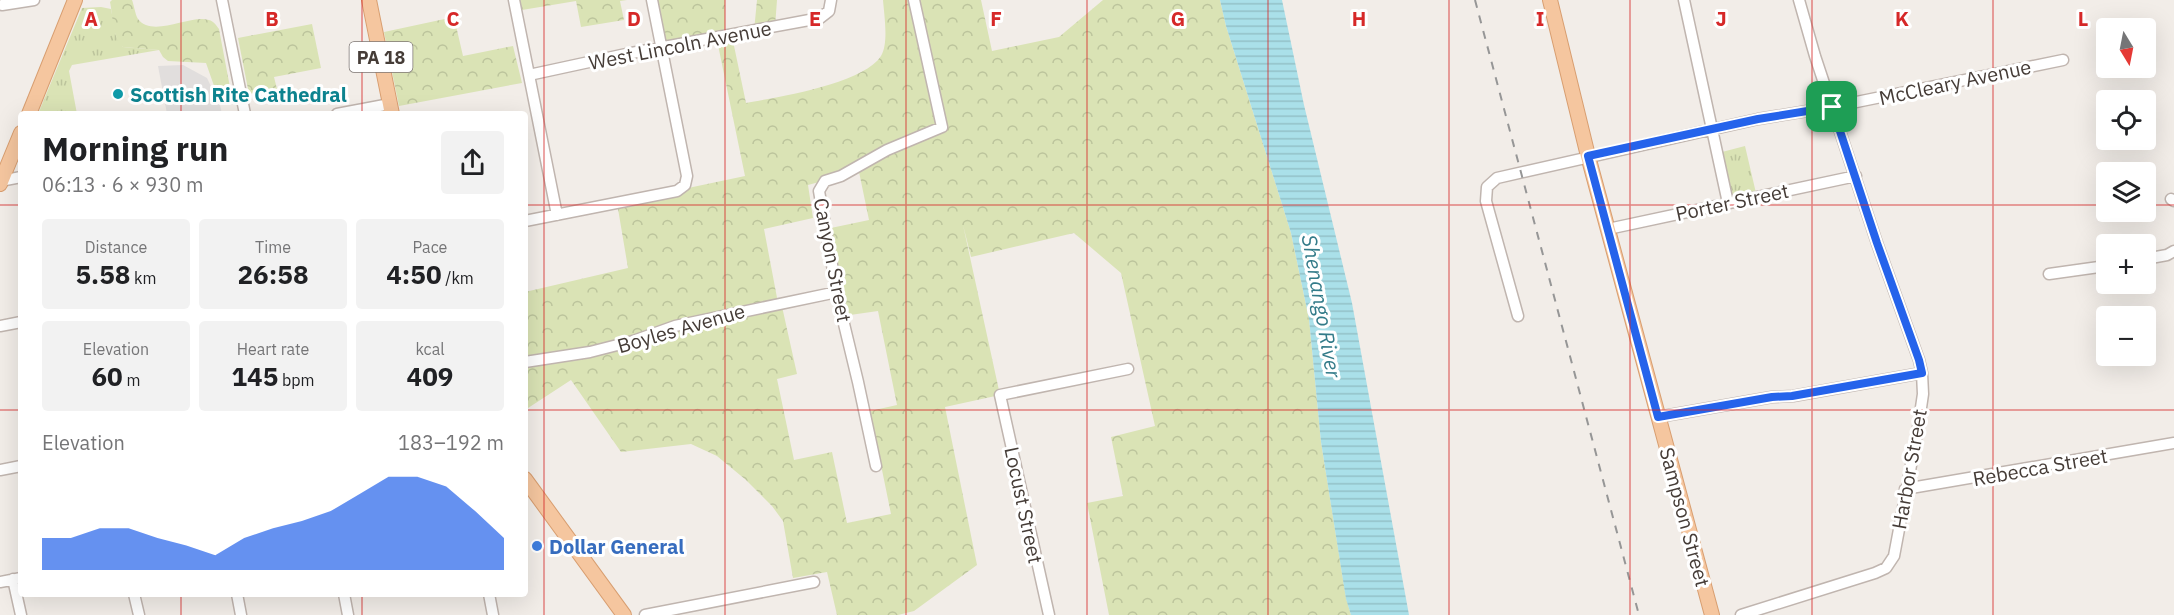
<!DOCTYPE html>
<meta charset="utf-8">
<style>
:root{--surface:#fff;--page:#f2f2f2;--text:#202124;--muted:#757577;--accent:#2563eb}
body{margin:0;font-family:"IBM Plex Sans",sans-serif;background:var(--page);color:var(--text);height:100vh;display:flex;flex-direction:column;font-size:22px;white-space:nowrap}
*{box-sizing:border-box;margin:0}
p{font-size:20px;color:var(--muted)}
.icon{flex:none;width:33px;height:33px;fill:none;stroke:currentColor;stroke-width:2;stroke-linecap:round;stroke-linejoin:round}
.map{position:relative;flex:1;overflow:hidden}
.details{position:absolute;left:18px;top:111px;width:510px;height:486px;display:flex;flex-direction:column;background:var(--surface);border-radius:6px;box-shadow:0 6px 24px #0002}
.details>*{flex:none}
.needle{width:39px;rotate:170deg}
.controls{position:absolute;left:2096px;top:18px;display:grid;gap:12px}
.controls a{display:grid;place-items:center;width:60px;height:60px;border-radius:6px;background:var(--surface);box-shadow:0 6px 24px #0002;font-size:30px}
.pin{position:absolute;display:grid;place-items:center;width:51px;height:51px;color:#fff;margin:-26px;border-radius:12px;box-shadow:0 3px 9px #0006}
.round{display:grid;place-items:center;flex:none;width:63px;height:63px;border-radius:6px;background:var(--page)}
.head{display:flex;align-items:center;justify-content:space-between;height:102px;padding:0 24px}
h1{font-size:33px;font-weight:700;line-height:45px}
.figures{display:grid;grid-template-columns:repeat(3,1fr);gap:9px;height:102px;padding:6px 24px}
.figures div{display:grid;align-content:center;border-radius:6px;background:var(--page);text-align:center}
.figures b{font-size:26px;font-weight:700}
.figures small{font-size:16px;font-weight:400}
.figures p{font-size:16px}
.chart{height:168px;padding:12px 24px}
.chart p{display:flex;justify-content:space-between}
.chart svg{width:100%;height:108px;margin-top:6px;fill:var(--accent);opacity:.7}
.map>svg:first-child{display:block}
.grass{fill:url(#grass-tufts)}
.forest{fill:url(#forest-crowns);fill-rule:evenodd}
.parking{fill:#e1dedd}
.water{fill:url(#water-rules)}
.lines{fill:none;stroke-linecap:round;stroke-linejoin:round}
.minor-casing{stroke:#c0b5af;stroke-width:13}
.major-casing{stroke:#d89e70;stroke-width:16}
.minor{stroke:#fff;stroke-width:10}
.major{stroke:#f5c69f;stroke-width:14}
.rail{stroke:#969696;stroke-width:2;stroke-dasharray:8 8;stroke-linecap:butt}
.route-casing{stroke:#fff;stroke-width:12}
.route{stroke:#2563eb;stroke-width:8}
.grid{fill:none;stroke:#d62828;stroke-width:1.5;stroke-opacity:0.55}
.culture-dot{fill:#0f9aa8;stroke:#fff;stroke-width:2}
.shop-dot{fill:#3f7fe0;stroke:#fff;stroke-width:2}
.labels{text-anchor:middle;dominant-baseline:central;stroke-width:6;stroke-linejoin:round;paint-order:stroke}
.shield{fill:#fff;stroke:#7d7673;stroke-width:1.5}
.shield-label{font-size:18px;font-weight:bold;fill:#453c37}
.street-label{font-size:20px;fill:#453c37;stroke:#fff}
.culture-label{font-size:20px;font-weight:bold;fill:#0d838f;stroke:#fff;text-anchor:start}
.shop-label{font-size:20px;font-weight:bold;fill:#366cbe;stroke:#fff;text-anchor:start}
.water-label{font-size:21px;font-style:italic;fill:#337b89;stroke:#fff}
.grid-label{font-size:20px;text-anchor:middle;font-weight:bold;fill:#d62828;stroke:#fff;stroke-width:6;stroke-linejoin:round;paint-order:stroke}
</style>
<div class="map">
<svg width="2174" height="615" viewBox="0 0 2174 615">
<defs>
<pattern id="grass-tufts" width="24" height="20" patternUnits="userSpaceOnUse" patternTransform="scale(1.5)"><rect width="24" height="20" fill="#dae3b5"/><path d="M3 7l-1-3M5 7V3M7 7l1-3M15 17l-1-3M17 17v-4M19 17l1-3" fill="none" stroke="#bcc49c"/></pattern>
<pattern id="forest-crowns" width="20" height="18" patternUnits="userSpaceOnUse" patternTransform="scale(1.5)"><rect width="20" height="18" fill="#dae3b5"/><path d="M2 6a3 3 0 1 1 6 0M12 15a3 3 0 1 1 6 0" fill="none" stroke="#bcc49c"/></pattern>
<pattern id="water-rules" width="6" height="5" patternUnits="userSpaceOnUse" patternTransform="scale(1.5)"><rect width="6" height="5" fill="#aae0e9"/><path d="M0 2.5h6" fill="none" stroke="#94c1c8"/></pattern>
</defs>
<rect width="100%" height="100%" fill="#f2ede8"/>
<path class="grass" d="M101,7L111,9L116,36L123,47L159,50L72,65L69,71L77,114H38L82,8Z
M1745,146L1756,193L1732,198L1722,152Z"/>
<path class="forest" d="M112,0H132C134,5 135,14 138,19C154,40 196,10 213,22C216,24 217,27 219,29L232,98L225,103L219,100L206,63L168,61L163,57L159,50L123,47C112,37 113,16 110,2Z
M520,0H627L620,1L624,20L581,27L576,1L522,10Z
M652,0H725V37L662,48Z
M757,0H777L775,27L754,31Z
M883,0H981L992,51L1059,37L1103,0H1220L1226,26L1291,233L1309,319L1321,442L1346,598L1351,615H1109L1087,503L1123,496L1111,437L1155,426L1121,273L1074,233L971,257L963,225L1000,395L945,407L977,565L914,611L898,615H837L827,572L793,578L783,521L772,506L746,480L717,456L691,444L621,452L571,380L525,410V292L628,268L617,203L745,176L718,45L733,41L746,103C778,97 863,84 881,56C889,43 884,14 883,0ZM858,167L869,220L826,229L843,316L878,311L897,405L870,411L891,514L847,523L832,452L794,460L777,379L797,374L781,302L778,303L764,229L813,218L808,185L841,176Z
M454,17L463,56L513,46L522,83L399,106L384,32Z
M312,24L321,68L274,77L277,89L249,94L238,38Z"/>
<path class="parking" d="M183,65L207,78L220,105L222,114H167L158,66Z"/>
<path class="water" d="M1220,0H1282L1304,105L1352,303L1409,615H1351L1346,599L1321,442L1309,319L1291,233L1226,26Z"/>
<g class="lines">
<defs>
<path id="minor" d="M222,0L245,114
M514,0L557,215
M1684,0L1728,203
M2,5L34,0
M529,75L626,54L820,18L829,11L831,0
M337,114L390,104
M0,181L21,177
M2171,199L2174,201
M525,221L677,191L685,185L687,176L652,0
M1608,229L1856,176
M2145,259L2167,255L2174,251
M2049,274L2106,266
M1518,316L1486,201L1487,187L1497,178L1758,119L1832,107L2063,60
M0,326L21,322
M525,362L590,352L633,341L675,326L837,292
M1658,417L1772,397L1793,396L1922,373
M876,466L858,382L838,299L819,191L825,181L841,176L887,150L942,127L914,0
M0,470L21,466
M1905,489L2174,443
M13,579L21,615
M0,582L21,578
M134,594L139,615
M237,594L241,615
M344,594L348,615
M489,594L493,615
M645,615L814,582
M1049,615L1000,395L1128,369
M1741,615L1875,573L1886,568L1894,556L1918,428L1923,394L1922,373L1919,360L1877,243L1815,56L1799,0"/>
<path id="major" d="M369,0L392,114
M1550,0L1588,156L1712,615
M29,114L75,0
M0,184L21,133
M525,479L624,615"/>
</defs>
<use href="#minor" class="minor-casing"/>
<use href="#major" class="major-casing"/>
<use href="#minor" class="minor"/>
<use href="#major" class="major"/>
<path class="rail" d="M1475,0L1639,615"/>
</g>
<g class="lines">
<defs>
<path id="route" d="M1832,107L1877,243L1919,360L1922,373L1792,396L1772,397L1658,417L1588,156L1758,119Z"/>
</defs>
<use href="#route" class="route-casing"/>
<use href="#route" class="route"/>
</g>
<path class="grid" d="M181,0V114M362,0V114M544,0V615M725,0V615M906,0V615M1087,0V615M1268,0V615M1449,0V615M1630,0V615M1812,0V615M1993,0V615M0,205H21M525,205H2106M2145,205H2174M0,410H21M525,410H2174M181,594V615M362,594V615"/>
<circle class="culture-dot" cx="118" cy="94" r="6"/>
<circle class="shop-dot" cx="537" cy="546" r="6"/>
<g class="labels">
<rect class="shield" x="349.5" y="42" width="63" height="30" rx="4.5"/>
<g class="shield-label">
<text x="381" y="57">PA 18</text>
</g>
<g class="street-label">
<text transform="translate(680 45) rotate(-11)">West Lincoln Avenue</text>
<text transform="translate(1955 82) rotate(-12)">McCleary Avenue</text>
<text transform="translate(1732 202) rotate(-12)">Porter Street</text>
<text transform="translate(833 260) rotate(79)">Canyon Street</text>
<text transform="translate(681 328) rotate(-16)">Boyles Avenue</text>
<text transform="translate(2040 467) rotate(-10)">Rebecca Street</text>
<text transform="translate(1909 469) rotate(-80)">Harbor Street</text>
<text transform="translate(1024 505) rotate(78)">Locust Street</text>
<text transform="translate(1685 517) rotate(75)">Sampson Street</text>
</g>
<g class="culture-label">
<text x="130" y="94">Scottish Rite Cathedral</text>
</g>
<g class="shop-label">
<text x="549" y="546">Dollar General</text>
</g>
<g class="water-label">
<text transform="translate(1322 306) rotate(80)">Shenango River</text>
</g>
</g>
<g class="grid-label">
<text x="91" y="26">A</text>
<text x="272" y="26">B</text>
<text x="453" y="26">C</text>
<text x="634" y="26">D</text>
<text x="815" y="26">E</text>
<text x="996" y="26">F</text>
<text x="1178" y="26">G</text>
<text x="1359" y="26">H</text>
<text x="1540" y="26">I</text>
<text x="1721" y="26">J</text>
<text x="1902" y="26">K</text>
<text x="2083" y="26">L</text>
</g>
</svg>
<div class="controls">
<a><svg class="needle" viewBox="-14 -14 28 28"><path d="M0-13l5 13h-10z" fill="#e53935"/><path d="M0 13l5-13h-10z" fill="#757577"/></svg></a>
<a><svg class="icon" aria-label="locate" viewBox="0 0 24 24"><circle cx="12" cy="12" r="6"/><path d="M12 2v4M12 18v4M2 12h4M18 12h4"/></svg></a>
<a><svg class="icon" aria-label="layers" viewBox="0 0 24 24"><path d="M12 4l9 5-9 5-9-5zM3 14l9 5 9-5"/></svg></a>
<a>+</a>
<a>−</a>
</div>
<div class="pin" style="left:1832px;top:107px;background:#1e9e55"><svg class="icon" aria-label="arrive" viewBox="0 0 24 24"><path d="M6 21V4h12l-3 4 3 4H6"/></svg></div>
<section class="details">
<div class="head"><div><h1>Morning run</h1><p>06:13 · 6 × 930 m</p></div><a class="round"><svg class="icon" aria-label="share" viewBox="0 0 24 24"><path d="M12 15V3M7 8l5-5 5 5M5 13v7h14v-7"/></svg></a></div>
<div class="figures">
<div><p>Distance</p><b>5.58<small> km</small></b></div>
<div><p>Time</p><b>26:58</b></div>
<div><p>Pace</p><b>4:50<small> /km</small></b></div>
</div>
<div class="figures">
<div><p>Elevation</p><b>60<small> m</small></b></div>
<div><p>Heart rate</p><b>145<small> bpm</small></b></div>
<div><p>kcal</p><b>409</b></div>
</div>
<div class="chart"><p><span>Elevation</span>183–192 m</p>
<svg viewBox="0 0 160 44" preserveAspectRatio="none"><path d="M0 44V31L10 31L20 27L30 27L40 31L50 34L60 38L70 31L80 27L90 24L100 20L110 13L120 6L130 6L140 10L150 20L160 31V44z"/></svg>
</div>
</section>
</div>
